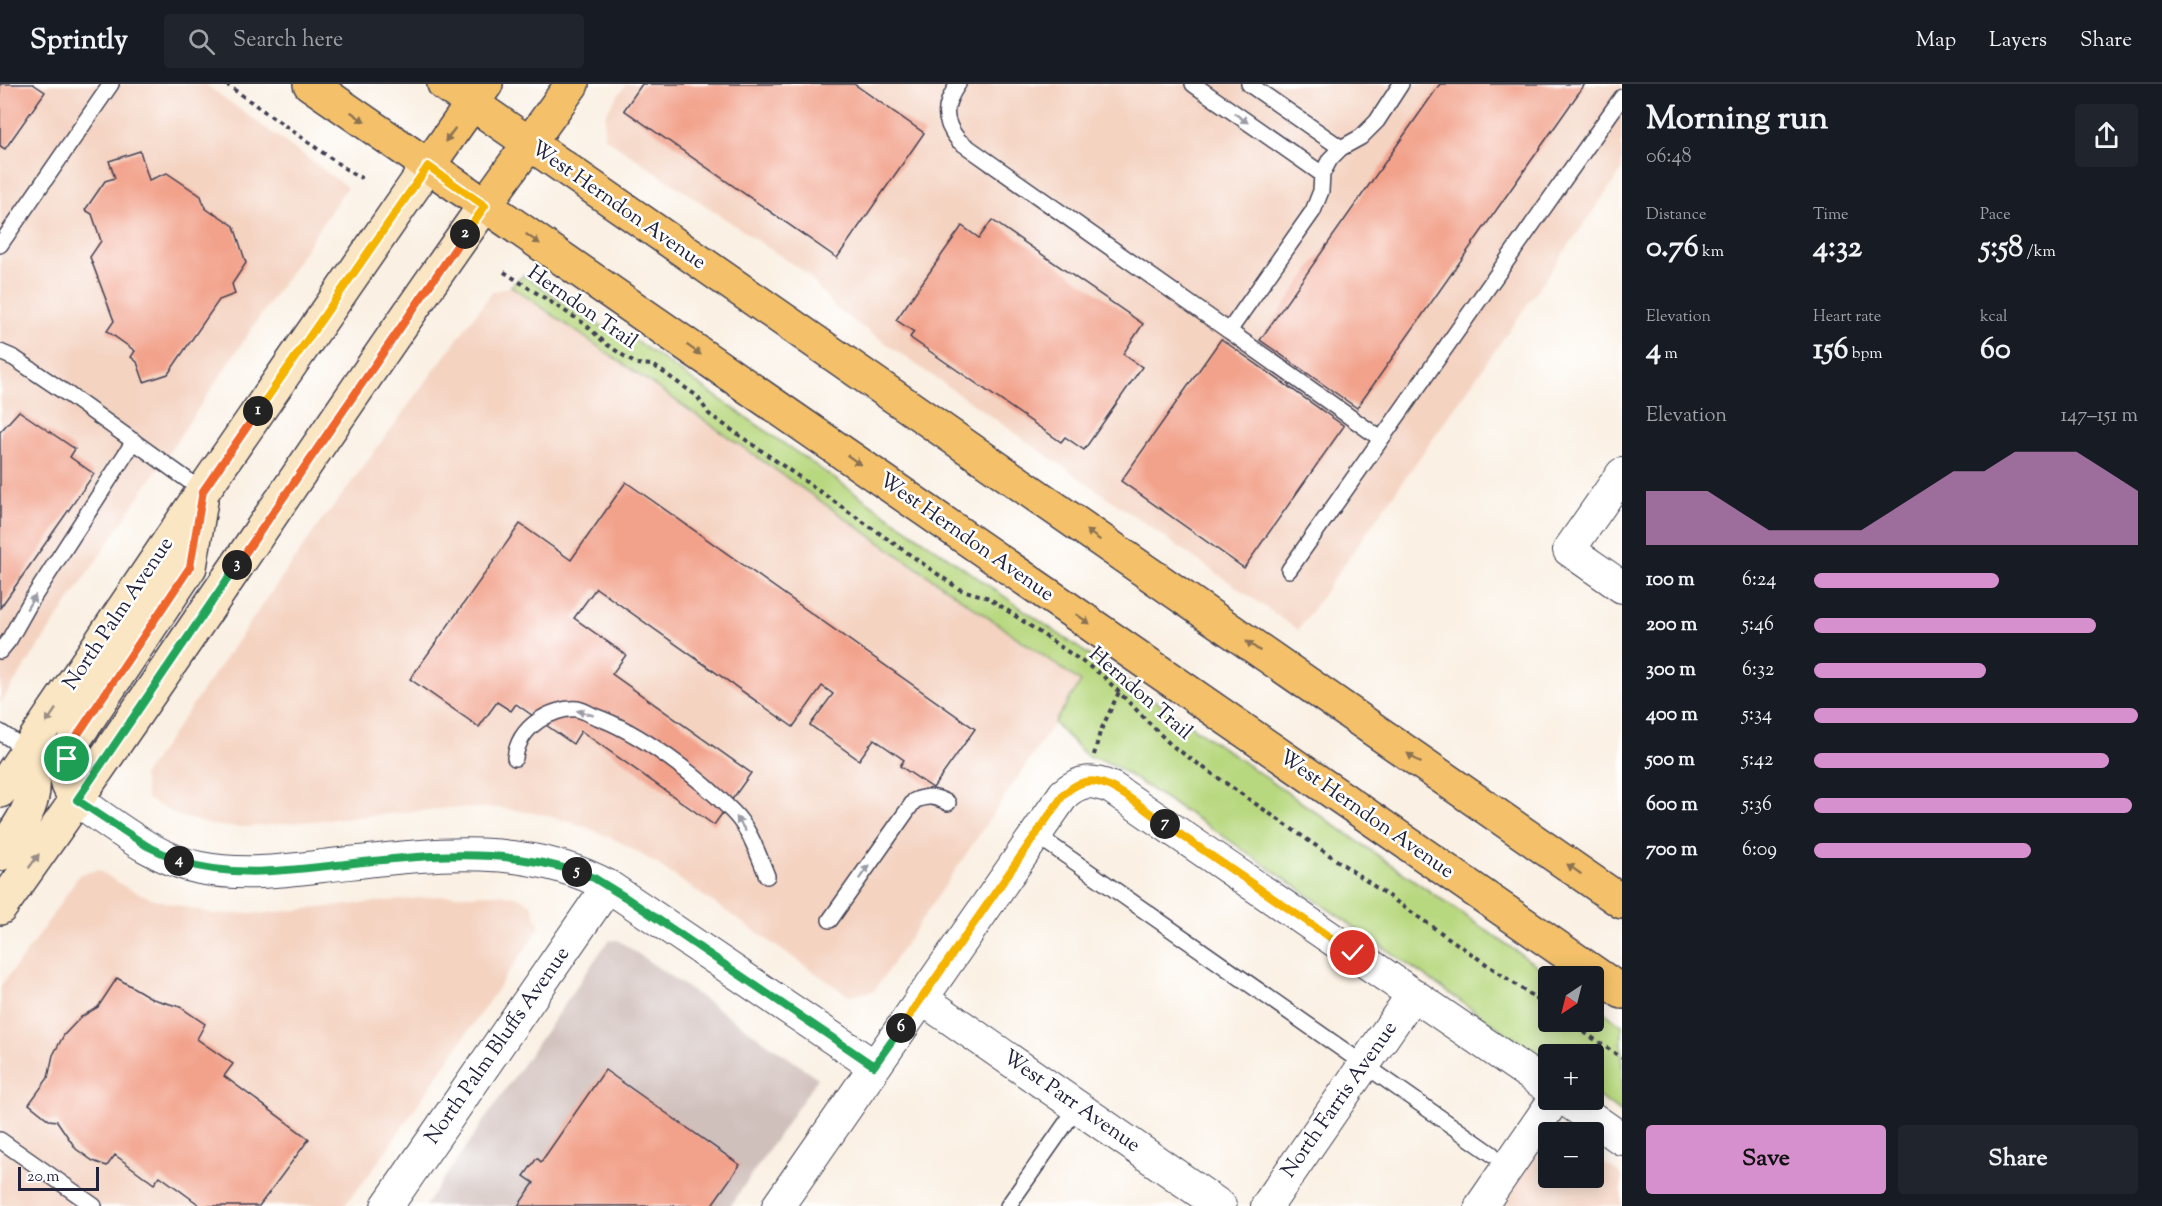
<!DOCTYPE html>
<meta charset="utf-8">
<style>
:root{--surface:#171b24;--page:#20242c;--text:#f1f3f6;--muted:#9ea1a6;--line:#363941;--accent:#d690ce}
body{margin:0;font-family:"Sorts Mill Goudy",serif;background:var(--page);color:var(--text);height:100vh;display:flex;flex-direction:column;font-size:22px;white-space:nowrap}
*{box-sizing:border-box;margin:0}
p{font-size:20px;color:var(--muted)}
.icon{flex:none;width:33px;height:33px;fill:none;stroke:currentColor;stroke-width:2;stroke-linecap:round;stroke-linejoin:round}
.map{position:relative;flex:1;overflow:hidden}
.details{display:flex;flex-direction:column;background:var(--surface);width:540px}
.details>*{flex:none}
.needle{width:39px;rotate:215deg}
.fabs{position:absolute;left:1538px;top:882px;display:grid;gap:12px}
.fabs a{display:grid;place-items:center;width:66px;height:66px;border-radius:6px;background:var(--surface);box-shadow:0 3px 15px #0003;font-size:30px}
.scale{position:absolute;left:18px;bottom:15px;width:81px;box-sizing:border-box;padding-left:6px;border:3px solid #22223b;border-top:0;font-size:16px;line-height:21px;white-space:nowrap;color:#22223b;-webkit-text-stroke:4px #fff;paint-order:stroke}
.pin{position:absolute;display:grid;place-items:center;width:51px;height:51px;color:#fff;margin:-26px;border:3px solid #fff;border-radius:50%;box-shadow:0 2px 6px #0007}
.km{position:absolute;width:30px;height:30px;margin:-15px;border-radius:50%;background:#222;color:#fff;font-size:16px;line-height:30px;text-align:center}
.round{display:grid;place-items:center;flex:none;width:63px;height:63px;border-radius:6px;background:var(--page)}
.overview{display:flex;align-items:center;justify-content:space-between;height:102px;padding:0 24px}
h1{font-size:33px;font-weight:800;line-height:45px}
.metrics{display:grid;grid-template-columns:repeat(3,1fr);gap:9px;height:102px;padding:6px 24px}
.metrics div{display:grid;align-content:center}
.metrics b{font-size:30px;font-weight:800}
.metrics small{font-size:16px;font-weight:400}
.metrics p{font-size:16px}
.chart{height:168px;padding:12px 24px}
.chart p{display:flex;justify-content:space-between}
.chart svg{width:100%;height:108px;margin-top:6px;fill:var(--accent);opacity:.7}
.action{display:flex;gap:12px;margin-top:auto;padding:12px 24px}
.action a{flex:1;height:69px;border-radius:6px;background:var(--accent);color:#111;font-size:24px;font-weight:800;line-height:69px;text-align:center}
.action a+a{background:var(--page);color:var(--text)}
ul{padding:0 24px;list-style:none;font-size:20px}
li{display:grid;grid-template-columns:96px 72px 1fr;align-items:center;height:45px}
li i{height:15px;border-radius:8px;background:var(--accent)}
header{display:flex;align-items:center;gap:36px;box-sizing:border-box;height:84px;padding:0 30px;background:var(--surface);border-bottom:2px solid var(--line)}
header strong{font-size:28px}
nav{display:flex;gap:33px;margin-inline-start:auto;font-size:21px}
.search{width:420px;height:54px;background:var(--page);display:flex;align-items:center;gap:15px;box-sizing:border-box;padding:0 21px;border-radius:6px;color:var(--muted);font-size:22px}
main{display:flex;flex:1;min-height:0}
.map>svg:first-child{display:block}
.built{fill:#f4d3c1}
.industrial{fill:#d0c0bc}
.green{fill:#b8d87f;stroke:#6d7d5d;stroke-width:1.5}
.building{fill:#f2a28b}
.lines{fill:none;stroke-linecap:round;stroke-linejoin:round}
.service-casing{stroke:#424154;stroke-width:18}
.minor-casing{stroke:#424154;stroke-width:34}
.secondary-casing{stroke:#424154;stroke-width:36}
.primary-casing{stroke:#424154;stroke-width:36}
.path{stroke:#424154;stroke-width:4;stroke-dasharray:4.5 4.5;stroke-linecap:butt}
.service{stroke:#fff;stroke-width:15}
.minor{stroke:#fff;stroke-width:32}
.secondary{stroke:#fbe6c3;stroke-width:33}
.primary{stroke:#f4c16a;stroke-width:33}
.oneway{fill:#8b7252}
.oneway2{fill:#9c9ca7}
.oneway3{fill:#998e86}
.split-1-casing{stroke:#fff;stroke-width:12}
.split-2-casing{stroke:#fff;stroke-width:12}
.split-3-casing{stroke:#fff;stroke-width:12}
.split-4-casing{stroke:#fff;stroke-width:12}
.split-5-casing{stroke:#fff;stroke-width:12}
.split-6-casing{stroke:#fff;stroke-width:12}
.split-7-casing{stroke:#fff;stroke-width:12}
.split-8-casing{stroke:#fff;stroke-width:12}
.split-1{stroke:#f0652b;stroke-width:8}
.split-2{stroke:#f5b400;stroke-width:8}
.split-3{stroke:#f0652b;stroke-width:8}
.split-4{stroke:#22a559;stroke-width:8}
.split-5{stroke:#22a559;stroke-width:8}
.split-6{stroke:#22a559;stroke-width:8}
.split-7{stroke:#f5b400;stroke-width:8}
.split-8{stroke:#f5b400;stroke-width:8}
.labels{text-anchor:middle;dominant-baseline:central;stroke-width:5;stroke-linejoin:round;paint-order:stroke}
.street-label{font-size:21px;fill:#22223b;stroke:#fff}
</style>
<header>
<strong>Sprintly</strong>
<div class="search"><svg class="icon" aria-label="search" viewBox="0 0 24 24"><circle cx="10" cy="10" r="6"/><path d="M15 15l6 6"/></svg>Search here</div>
<nav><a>Map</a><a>Layers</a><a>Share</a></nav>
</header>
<main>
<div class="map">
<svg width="1622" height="1122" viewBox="0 0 1622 1122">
<rect width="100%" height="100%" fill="#fff"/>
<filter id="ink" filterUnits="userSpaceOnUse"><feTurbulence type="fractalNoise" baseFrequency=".0167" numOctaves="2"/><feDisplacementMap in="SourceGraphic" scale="12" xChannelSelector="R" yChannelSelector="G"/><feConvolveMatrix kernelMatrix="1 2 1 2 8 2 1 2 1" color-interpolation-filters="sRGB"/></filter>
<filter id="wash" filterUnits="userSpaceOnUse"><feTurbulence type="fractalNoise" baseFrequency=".008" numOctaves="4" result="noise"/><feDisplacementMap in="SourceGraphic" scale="24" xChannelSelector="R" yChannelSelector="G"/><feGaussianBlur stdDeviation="1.35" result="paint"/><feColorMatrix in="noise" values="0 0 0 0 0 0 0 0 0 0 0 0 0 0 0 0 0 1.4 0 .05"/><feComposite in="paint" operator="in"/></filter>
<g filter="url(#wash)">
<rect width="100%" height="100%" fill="#faf0e3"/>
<path class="built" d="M0,0H205L347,103L0,620Z
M626,0H1622V86L1298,546L835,224L807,190L604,53L605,30Z
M511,202L1081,599L874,907L849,912L657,780L620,758L583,742L545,731L501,724H450L249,743H229L212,741L179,732L147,715L143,692L324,433L334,422L492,208Z
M98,786L127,804L150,814L213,830L267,829L440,812L495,810L515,812L531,819L540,843L369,1091L344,1122H0V903L38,853L80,790Z
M1548,1040L1561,1048H1548V1094H1593V1071L1622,1091V1122H1492Z"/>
<path class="industrial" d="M618,856L818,994L730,1122H425L608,857Z"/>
<path class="green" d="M524,191L595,240L623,248L1552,892H1548V938H1593V921L1622,941V1029L1593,1009V970H1548V978L1216,747L1115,682L1102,676L1088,673L1054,639L1081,598L511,202Z"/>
<g id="blocks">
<path class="building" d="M0,0H33L45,8L5,65L0,62Z
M642,0H854L924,49L837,174L624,26Z
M1440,0H1585L1357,324L1260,256Z
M140,67L149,96L167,89L201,112L205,124L215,131L213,128L234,142L246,179L232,200L235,210L219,216L168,290L144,298L137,278L131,273L135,267L107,247L114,237L90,173L101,157L92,130L85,126L105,97L115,94L109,77Z
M992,136L1143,240L1123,270L1142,283L1084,366L1065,353L1061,358L912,255L910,253L914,248L896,236L962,142L979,154Z
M1221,255L1344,342L1244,484L1121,397Z
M19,327L75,365L70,373L94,390L0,524V348Z
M626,398L975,645L933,704L900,682L904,676L874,655L859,676L810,641L833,610L822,602L793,643L596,504L574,534L626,571L612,590L751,689L714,741L581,647L573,660L516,620L511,627L497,618L479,643L410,595L520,440L571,476Z
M117,894L153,915L180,923L205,940L197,955L233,980L224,992L309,1055L259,1122H201L160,1092L154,1100L115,1071L107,1082L93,1077L76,1065L57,1037L49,1036L29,1020L48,994L53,971L64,951L81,933L98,923Z
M605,986L740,1081L711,1122H518L534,1099L524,1092L537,1074L541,1078Z"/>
</g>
</g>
<g filter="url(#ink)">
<use href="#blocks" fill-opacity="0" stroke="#424154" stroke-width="1.5"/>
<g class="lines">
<defs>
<path id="service" d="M958,0C943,22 942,36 959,57L1229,247L1313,127L1321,107L1322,90L1330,75L1341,64L1361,53L1377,37L1401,0
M1193,0L1322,90
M1249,0L1341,64
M0,161L111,0
M1229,247L1381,355
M0,268L14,274L69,311L203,407
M1289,486L1622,13
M0,567L9,556L31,517L134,357
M0,648L27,666
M515,674C517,657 525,646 538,637C549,629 564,624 577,625C583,626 589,630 594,632C640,648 699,693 733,728C750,745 758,770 767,792
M1035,750L1492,1070
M830,836L914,717C928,711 935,712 948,719
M0,1056L94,1122
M1008,1122L1078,1022"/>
<path id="minor" d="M1622,390L1569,466L1622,503
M77,716C115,742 154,775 200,784C242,792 281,787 322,782C416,772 521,754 608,802L874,982
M921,914L1220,1122
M1566,1016L1622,1055
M387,1122L608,802
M778,1122L1064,710C1081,695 1092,696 1112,704L1548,1003
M1267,1122L1413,910
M1481,1122L1554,1016"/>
<path id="secondary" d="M0,707L203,407L428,82
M77,716C60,694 65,680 74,656L190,483L201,417
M0,770C25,733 44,714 27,666
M0,824C166,593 320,353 485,121"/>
<path id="primary" d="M310,0L1622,908
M444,0L1622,818
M428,82L486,0
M485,121L572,0"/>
</defs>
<use href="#service" class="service-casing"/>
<use href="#minor" class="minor-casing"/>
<use href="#secondary" class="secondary-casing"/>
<use href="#primary" class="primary-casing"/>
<path class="path" d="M226,0L353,90L362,94
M504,188L585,240L606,260L636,280L653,281L697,312L709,330L959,505L989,514L1102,591L1171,661L1548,923
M1094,671L1100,648L1119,608
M1569,938L1622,974"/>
<use href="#service" class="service"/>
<use href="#minor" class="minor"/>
<use href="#secondary" class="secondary"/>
<use href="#primary" class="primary"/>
</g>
<defs><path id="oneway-solid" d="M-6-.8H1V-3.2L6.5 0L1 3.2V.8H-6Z" transform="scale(1.5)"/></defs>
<g class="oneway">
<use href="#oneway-solid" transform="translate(358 33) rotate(35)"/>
<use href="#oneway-solid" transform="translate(450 51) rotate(126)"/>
<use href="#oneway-solid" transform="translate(533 155) rotate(35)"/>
<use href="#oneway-solid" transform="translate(694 266) rotate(35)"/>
<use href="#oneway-solid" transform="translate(854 376) rotate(35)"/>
<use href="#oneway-solid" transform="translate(1093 451) rotate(-145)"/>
<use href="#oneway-solid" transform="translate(1083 535) rotate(35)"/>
<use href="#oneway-solid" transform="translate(1253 562) rotate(-145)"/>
<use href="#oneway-solid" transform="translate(1414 674) rotate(-145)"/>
<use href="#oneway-solid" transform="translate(1574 785) rotate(-145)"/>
</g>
<g class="oneway2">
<use href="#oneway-solid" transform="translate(1241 34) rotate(35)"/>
<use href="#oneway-solid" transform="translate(31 518) rotate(-59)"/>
<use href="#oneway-solid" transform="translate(585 629) rotate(-164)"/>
<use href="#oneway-solid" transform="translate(741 740) rotate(-123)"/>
<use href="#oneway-solid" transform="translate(864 788) rotate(-55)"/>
</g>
<g class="oneway3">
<use href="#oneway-solid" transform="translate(51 632) rotate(124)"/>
<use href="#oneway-solid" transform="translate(34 777) rotate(-54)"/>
</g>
</g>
<g class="lines" filter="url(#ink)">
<defs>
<path id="split-1" d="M67,675L74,656L190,483L203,407L258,327"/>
<path id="split-2" d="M258,327L428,82L485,122L465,150"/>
<path id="split-3" d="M237,481L465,150"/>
<path id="split-4" d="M179,777L147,762L77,716L237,481"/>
<path id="split-5" d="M179,777C231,794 283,787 337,781C417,772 499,762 577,788"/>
<path id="split-6" d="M577,788L594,794L625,813L874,982L901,944"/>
<path id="split-7" d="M901,944L1064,710C1073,702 1084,695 1097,698C1116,701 1149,729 1165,740"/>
<path id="split-8" d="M1165,740L1353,869"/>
</defs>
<use href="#split-1" class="split-1-casing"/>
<use href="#split-2" class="split-2-casing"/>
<use href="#split-3" class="split-3-casing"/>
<use href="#split-4" class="split-4-casing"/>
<use href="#split-5" class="split-5-casing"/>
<use href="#split-6" class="split-6-casing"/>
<use href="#split-7" class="split-7-casing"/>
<use href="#split-8" class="split-8-casing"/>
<use href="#split-1" class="split-1"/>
<use href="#split-2" class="split-2"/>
<use href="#split-3" class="split-3"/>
<use href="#split-4" class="split-4"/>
<use href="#split-5" class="split-5"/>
<use href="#split-6" class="split-6"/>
<use href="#split-7" class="split-7"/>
<use href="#split-8" class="split-8"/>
</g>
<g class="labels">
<g class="street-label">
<text transform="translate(618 122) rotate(35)">West Herndon Avenue</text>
<text transform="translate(582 224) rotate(35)">Herndon Trail</text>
<text transform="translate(966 454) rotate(35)">West Herndon Avenue</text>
<text transform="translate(119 530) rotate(-56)">North Palm Avenue</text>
<text transform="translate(1140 610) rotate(41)">Herndon Trail</text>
<text transform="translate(1366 731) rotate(35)">West Herndon Avenue</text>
<text transform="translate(498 962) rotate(-55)">North Palm Bluffs Avenue</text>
<text transform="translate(1340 1016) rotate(-55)">North Farris Avenue</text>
<text transform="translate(1071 1018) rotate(35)">West Parr Avenue</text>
</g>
</g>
</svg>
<div class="fabs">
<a><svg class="needle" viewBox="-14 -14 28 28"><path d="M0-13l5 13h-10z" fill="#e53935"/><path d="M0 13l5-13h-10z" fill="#9ea1a6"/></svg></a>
<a>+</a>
<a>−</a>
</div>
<div class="scale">20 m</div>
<div class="pin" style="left:67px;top:675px;background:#1e9e55"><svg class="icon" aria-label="arrive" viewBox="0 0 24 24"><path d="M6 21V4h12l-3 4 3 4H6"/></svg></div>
<div class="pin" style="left:1353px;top:869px;background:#d93025"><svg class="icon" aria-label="check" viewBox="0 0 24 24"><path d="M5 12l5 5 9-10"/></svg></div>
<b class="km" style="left:258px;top:327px">1</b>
<b class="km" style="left:465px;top:150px">2</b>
<b class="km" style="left:237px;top:481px">3</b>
<b class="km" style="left:179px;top:777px">4</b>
<b class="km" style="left:577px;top:788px">5</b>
<b class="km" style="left:901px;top:944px">6</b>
<b class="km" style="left:1165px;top:740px">7</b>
</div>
<section class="details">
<div class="overview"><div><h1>Morning run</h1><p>06:48</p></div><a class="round"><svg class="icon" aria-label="share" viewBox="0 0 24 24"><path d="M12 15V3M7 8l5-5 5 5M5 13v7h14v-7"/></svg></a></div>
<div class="metrics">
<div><p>Distance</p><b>0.76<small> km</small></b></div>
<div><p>Time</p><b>4:32</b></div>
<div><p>Pace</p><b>5:58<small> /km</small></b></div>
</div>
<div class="metrics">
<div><p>Elevation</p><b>4<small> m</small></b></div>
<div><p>Heart rate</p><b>156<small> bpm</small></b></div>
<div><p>kcal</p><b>60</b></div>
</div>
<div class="chart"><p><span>Elevation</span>147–151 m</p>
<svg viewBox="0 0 160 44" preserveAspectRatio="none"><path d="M0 44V22L10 22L20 22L30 30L40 38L50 38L60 38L70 38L80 30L90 22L100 14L110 14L120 6L130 6L140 6L150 14L160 22V44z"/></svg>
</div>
<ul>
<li><b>100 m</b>6:24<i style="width:57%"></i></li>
<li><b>200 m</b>5:46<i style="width:87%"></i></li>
<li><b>300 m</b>6:32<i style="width:53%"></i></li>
<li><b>400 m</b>5:34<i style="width:100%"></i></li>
<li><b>500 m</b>5:42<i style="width:91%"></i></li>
<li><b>600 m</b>5:36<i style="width:98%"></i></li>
<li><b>700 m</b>6:09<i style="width:67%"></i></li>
</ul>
<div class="action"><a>Save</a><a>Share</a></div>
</section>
</main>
